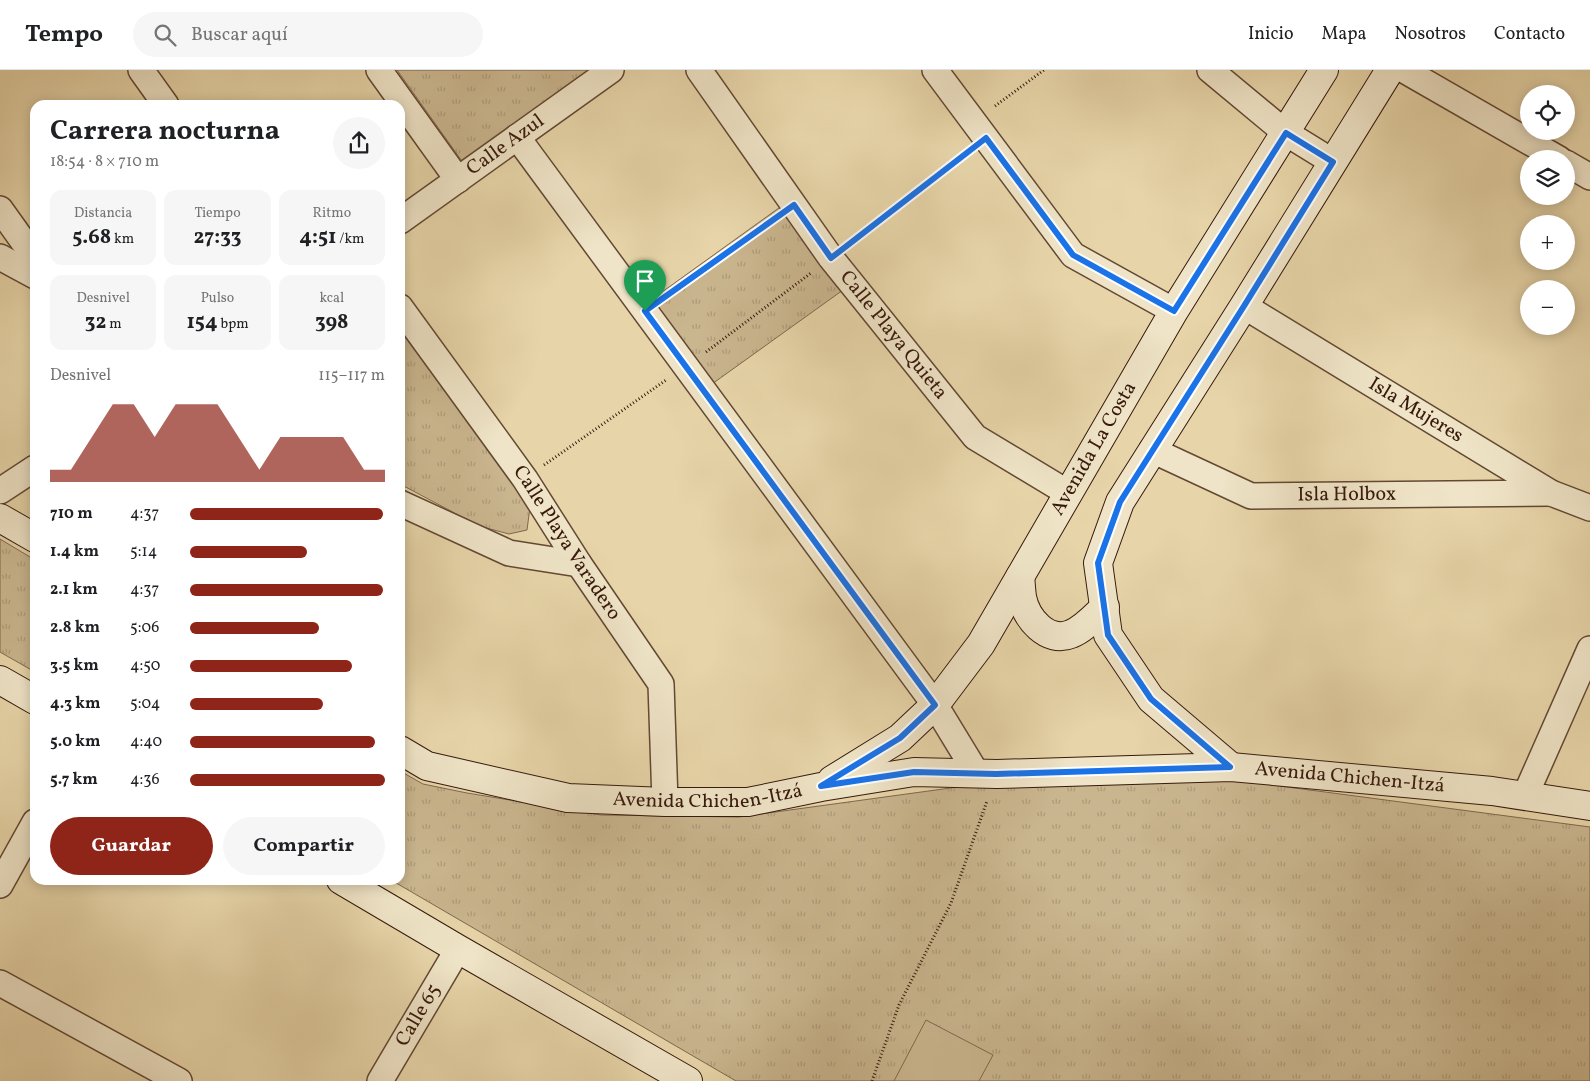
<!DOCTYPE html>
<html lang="es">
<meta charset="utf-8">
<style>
:root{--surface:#fff;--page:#f6f6f6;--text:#202124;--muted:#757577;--line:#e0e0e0;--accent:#8f2418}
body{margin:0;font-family:Vollkorn,serif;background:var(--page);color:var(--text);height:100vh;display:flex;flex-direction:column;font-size:19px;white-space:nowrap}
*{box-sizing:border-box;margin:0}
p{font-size:16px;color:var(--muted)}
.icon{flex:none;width:28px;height:28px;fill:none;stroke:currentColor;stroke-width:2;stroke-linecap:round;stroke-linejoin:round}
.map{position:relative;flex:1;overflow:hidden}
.side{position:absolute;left:30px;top:30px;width:375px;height:785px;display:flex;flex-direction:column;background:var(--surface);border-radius:15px;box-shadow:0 2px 12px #0003}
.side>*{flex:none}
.fabs{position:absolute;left:1520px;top:15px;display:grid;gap:10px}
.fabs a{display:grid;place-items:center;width:55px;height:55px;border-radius:50%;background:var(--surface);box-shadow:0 2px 12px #0003;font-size:25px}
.pin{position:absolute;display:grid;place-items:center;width:42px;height:42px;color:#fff;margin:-51px -21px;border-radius:50% 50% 50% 0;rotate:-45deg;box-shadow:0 0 5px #0007}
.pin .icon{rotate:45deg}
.round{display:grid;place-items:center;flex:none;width:52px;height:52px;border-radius:26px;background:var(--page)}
.headline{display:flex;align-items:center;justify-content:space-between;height:85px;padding:0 20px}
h1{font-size:28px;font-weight:700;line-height:38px}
.metrics{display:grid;grid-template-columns:repeat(3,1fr);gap:8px;height:85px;padding:5px 20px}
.metrics div{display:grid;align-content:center;border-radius:12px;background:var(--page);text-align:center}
.metrics b{font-size:21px;font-weight:700}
.metrics small{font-size:14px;font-weight:400}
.metrics p{font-size:14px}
.chart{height:140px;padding:10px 20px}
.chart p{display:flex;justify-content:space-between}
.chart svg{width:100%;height:90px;margin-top:5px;fill:var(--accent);opacity:.7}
.action{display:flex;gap:10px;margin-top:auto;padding:10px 20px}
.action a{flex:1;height:58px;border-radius:30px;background:var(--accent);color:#fff;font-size:20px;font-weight:700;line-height:58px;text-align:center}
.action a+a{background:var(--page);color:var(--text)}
ul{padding:0 20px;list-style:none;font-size:16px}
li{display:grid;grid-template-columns:80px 60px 1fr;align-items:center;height:38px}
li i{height:12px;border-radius:6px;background:var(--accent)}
header{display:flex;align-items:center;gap:30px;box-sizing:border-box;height:70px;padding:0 25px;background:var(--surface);border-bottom:1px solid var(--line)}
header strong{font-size:24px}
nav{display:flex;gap:28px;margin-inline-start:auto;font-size:18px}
.search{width:350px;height:45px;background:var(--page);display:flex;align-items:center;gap:12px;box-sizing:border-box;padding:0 18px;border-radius:28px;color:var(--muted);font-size:19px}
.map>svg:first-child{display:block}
.park{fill:url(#park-tufts);stroke:#80674d}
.pitch{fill:#c9b58e;stroke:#80674d}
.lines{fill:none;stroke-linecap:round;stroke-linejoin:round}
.minor-casing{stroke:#634833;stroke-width:28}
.secondary-casing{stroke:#37190c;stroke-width:30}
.path{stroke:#37190c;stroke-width:3;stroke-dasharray:1 2.5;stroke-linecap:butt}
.minor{stroke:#efe4c7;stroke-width:25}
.secondary{stroke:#efe4c7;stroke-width:28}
.route-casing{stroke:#fff;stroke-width:10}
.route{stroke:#1a73e8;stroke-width:6}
.labels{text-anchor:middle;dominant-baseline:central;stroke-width:5;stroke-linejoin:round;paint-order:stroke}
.street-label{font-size:20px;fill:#37190c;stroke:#efe4c7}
</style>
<header>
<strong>Tempo</strong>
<div class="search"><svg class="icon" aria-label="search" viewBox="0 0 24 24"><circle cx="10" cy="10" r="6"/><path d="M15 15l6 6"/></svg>Buscar aquí</div>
<nav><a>Inicio</a><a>Mapa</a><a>Nosotros</a><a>Contacto</a></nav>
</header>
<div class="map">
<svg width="1590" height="1011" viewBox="0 0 1590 1011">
<defs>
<pattern id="park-tufts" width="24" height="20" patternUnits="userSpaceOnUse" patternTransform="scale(1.25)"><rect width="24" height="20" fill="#c9b58e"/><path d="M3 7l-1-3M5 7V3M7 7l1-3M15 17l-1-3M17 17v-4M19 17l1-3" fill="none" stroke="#ad9b79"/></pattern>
</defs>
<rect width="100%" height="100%" fill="#e7d5a9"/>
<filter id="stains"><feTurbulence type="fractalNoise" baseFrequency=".004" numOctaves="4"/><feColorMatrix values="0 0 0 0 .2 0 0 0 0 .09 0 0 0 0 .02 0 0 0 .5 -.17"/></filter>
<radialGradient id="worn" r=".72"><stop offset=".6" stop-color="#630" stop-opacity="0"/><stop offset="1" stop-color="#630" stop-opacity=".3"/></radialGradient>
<path class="park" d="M397,0H605L464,94Z
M783,135L843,220L712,314L651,230Z
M400,260L530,437L527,460L509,464L479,456L400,414Z
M0,469L35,490V602L0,582Z
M400,701L423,714L467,723L601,745L739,747L965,716L1234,710L1590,757V1011H736L391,810H400Z"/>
<path class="pitch" d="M926,950L993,985L979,1011H894Z"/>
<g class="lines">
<defs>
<g id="minor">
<path d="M141,0L166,35"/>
<path d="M379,0L458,110"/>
<path id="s1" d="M699,0L831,188L975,367L1068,423"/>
<path d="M935,0L1073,185L1174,241"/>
<path d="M1210,0L1286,63L1333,92"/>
<path d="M1404,0L1559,89"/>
<path d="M517,67L935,635L977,704"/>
<path d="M1566,93L1590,107"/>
<path d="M0,139L35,188"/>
<path id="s2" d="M400,151L611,0"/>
<path d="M0,187L35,206"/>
<path id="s3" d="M1244,236L1551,423L1590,438"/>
<path id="s4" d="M400,237L525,409L579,494L661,614L665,732"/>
<path id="s5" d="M1152,380L1251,426L1551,423"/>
<path d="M0,421L35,398"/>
<path d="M400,433L509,483L579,494"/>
<path d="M1525,726L1590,579"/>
<path d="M0,815L35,752"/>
<path d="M0,913L179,1011"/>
<path id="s6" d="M380,1011L458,879"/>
</g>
<g id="secondary">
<path d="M0,448L35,468"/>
<path d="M1020,507C1021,514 1021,520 1022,527C1026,548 1047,574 1071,564C1084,559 1095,546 1105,537"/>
<path d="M0,610L35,630"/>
<path id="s7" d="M400,680L427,696L568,728L665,732H748L821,717L914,702L997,704L1231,697L1492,721L1590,736"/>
<path d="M1231,697L1151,629L1108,565L1098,493L1120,432L1244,236L1390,0"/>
<path id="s8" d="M832,710L900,668L935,635L981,574L1174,241L1324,0"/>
<path d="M341,810L458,879L688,1011"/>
</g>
</defs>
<use href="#minor" class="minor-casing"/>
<use href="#secondary" class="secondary-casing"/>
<path class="path" d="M995,36L1044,0
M850,174L965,84
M666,226L773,150
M706,282L811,203
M544,395L666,310
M872,1011L899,935L951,833L987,731"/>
<use href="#minor" class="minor"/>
<use href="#secondary" class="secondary"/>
</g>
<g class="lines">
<defs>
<path id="route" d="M1286,63L1333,92L1244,236L1120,432L1098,493L1108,565L1151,629L1230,697L996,704L914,702L821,716L900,668L935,635L645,241L794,135L831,188L986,68L1073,185L1174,241Z"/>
</defs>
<use href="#route" class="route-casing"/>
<use href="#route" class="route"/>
</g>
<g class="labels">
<g class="street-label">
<text stroke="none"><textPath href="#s2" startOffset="130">Calle Azul</textPath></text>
<text stroke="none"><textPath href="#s1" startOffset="329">Calle Playa Quieta</textPath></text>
<text stroke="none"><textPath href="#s3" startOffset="201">Isla Mujeres</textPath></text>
<text stroke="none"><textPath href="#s8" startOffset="430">Avenida La Costa</textPath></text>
<text stroke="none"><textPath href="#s5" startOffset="205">Isla Holbox</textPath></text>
<text stroke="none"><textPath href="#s4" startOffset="289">Calle Playa Varadero</textPath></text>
<text stroke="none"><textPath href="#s7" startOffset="961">Avenida Chichen-Itzá</textPath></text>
<text stroke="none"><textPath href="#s7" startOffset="316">Avenida Chichen-Itzá</textPath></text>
<text stroke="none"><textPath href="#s6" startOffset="76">Calle 65</textPath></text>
</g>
</g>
<rect width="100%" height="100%" filter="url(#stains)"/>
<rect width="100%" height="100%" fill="url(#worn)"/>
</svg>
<div class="fabs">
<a><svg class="icon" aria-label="locate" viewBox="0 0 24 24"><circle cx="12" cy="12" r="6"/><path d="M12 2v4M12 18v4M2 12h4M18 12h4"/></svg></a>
<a><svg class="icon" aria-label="layers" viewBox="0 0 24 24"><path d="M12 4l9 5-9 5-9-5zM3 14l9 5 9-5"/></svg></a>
<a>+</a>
<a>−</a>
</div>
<div class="pin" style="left:645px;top:241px;background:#1e9e55"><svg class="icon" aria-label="arrive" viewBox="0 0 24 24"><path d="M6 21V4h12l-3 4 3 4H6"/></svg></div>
<section class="side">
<div class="headline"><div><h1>Carrera nocturna</h1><p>18:54 · 8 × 710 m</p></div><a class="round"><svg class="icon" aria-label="share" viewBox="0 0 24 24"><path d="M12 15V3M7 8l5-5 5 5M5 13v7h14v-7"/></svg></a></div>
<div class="metrics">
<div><p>Distancia</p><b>5.68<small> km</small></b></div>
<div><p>Tiempo</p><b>27:33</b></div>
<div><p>Ritmo</p><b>4:51<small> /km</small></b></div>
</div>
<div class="metrics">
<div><p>Desnivel</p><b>32<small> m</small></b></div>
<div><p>Pulso</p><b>154<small> bpm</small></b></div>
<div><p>kcal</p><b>398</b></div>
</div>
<div class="chart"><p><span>Desnivel</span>115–117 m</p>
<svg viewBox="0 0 160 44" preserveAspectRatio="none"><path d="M0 44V38L10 38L20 22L30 6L40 6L50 22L60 6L70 6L80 6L90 22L100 38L110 22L120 22L130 22L140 22L150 38L160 38V44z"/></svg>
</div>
<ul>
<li><b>710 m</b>4:37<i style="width:99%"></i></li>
<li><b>1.4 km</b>5:14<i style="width:60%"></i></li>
<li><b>2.1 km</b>4:37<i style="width:99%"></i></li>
<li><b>2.8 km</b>5:06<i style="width:66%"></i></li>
<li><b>3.5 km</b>4:50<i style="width:83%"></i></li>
<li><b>4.3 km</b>5:04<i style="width:68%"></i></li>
<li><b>5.0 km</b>4:40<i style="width:95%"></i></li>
<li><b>5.7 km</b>4:36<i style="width:100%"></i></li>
</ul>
<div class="action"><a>Guardar</a><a>Compartir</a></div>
</section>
</div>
